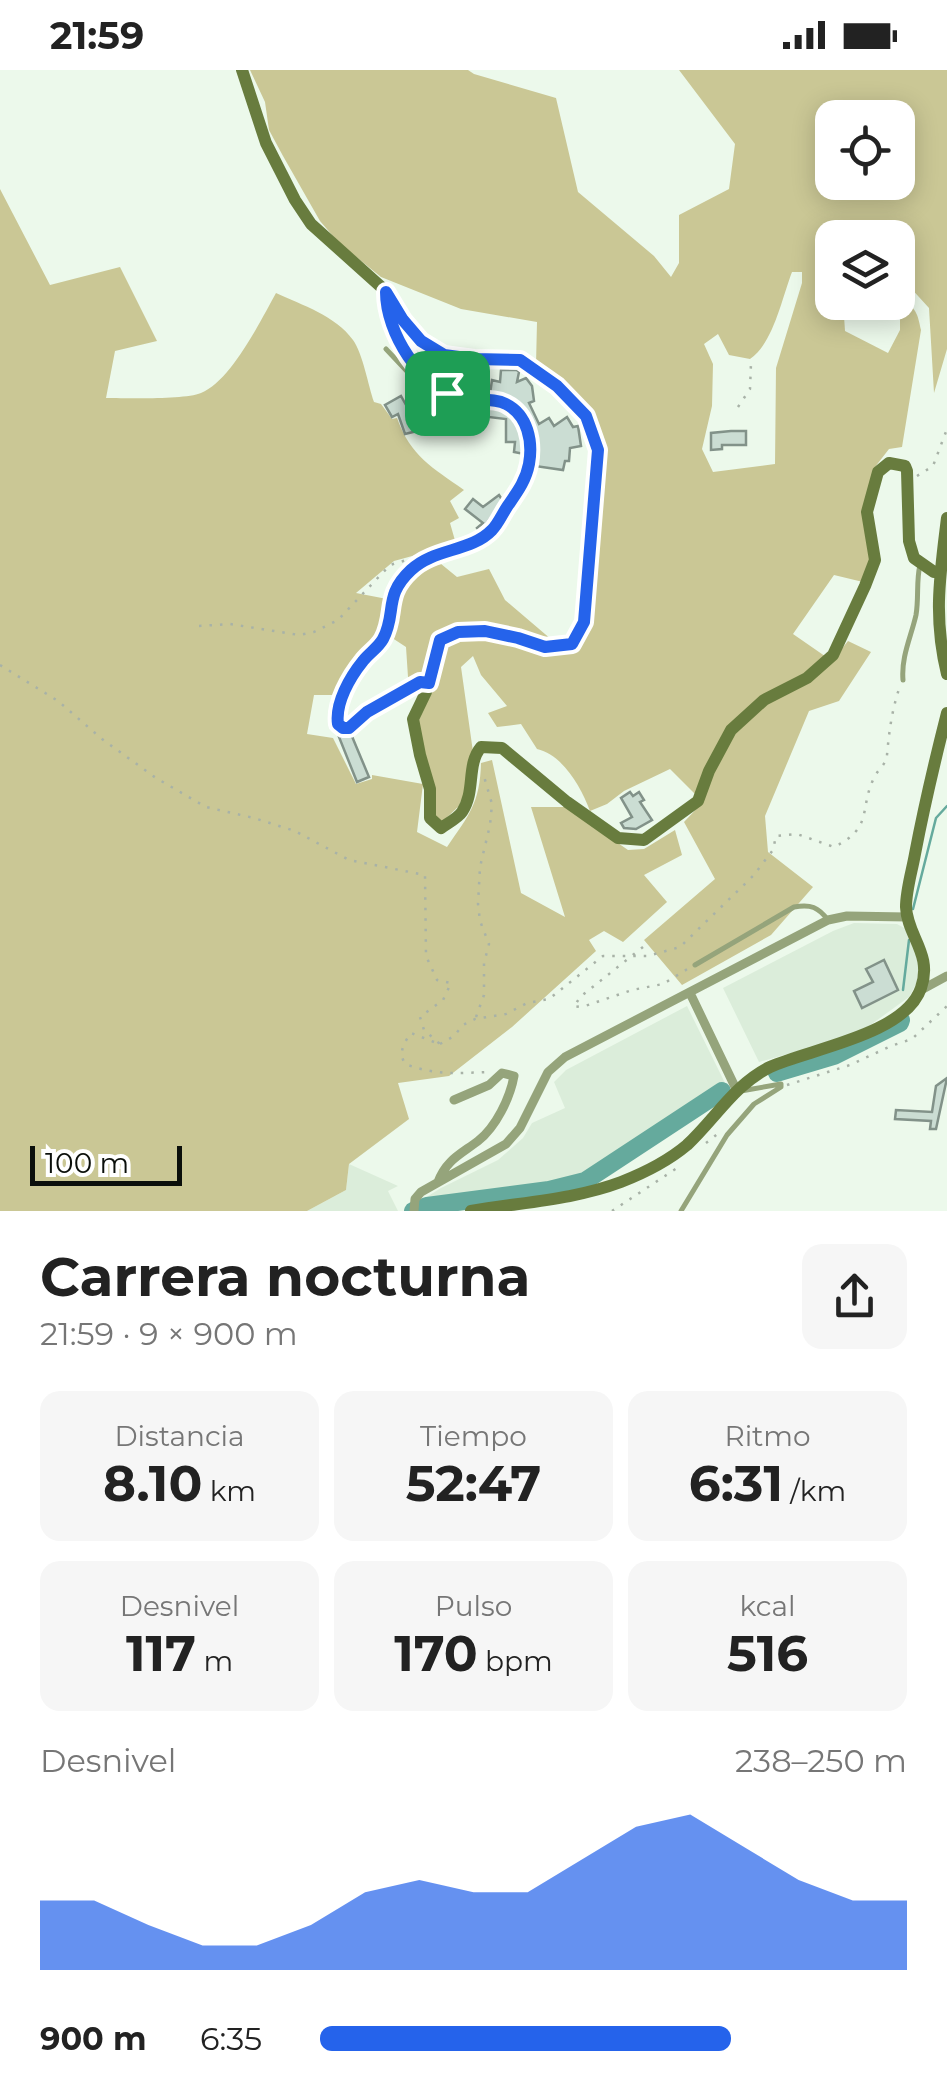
<!DOCTYPE html>
<html lang="es">
<meta charset="utf-8">
<style>
:root{--surface:#fff;--page:#f6f6f6;--text:#222;--muted:#767676;--accent:#2563eb}
body{margin:0;font-family:Montserrat,sans-serif;background:var(--page);color:var(--text);height:100vh;display:flex;flex-direction:column;font-size:38px;white-space:nowrap}
*{box-sizing:border-box;margin:0}
p{font-size:32px;color:var(--muted)}
.icon{flex:none;width:55px;height:55px;fill:none;stroke:currentColor;stroke-width:2;stroke-linecap:round;stroke-linejoin:round}
.map{position:relative;height:1141px;overflow:hidden}
.panel{display:flex;flex-direction:column;background:var(--surface);flex:1}
.panel>*{flex:none}
.buttons{position:absolute;left:815px;top:30px;display:grid;gap:20px}
.buttons a{display:grid;place-items:center;width:100px;height:100px;border-radius:20px;background:var(--surface);box-shadow:0 5px 25px #0003;font-size:50px}
.scale{position:absolute;left:30px;bottom:25px;width:152px;box-sizing:border-box;padding-left:10px;border:5px solid #0b0f0b;border-top:0;font-size:28px;line-height:35px;white-space:nowrap;color:#0b0f0b;-webkit-text-stroke:8px #fff;paint-order:stroke}
.pin{position:absolute;display:grid;place-items:center;width:85px;height:85px;color:#fff;margin:-42px;border-radius:20px;box-shadow:0 5px 15px #0006}
.round{display:grid;place-items:center;flex:none;width:105px;height:105px;border-radius:20px;background:var(--page)}
.head{display:flex;align-items:center;justify-content:space-between;height:170px;padding:0 40px}
h1{font-size:55px;font-weight:700;line-height:75px}
.figures{display:grid;grid-template-columns:repeat(3,1fr);gap:15px;height:170px;padding:10px 40px}
.figures div{display:grid;align-content:center;border-radius:20px;background:var(--page);text-align:center}
.figures b{font-size:50px;font-weight:700}
.figures small{font-size:28px;font-weight:400}
.figures p{font-size:28px}
.chart{height:280px;padding:20px 40px}
.chart p{display:flex;justify-content:space-between}
.chart svg{width:100%;height:180px;margin-top:10px;fill:var(--accent);opacity:.7}
ul{padding:0 40px;list-style:none;font-size:32px}
li{display:grid;grid-template-columns:160px 120px 1fr;align-items:center;height:75px}
li i{height:25px;border-radius:12px;background:var(--accent)}
.status{display:flex;justify-content:space-between;align-items:center;height:70px;padding:0 50px;background:var(--surface);direction:ltr}
.status svg{height:28px;fill:currentColor}
.map>svg:first-child{display:block}
.built{fill:#dbedda}
.green{fill:#cac795;fill-rule:evenodd}
.lines{fill:none;stroke-linecap:round;stroke-linejoin:round}
.stream{stroke:#65aa9d;stroke-width:2.5}
.river{stroke:#65aa9d;stroke-width:18}
.building{fill:#cbddd3;stroke:#829289;stroke-width:2.5}
.path{stroke:#a8b2a7;stroke-width:2.5;stroke-dasharray:2.5 8;stroke-linecap:butt}
.lane{stroke:#95a47b;stroke-width:5}
.street{stroke:#95a47b;stroke-width:9}
.secondary{stroke:#687c3e;stroke-width:12}
.route-casing{stroke:#fff;stroke-width:20}
.route{stroke:#2563eb;stroke-width:12}
</style>
<div class="status"><b>21:59</b><svg viewBox="0 0 49 12"><path d="M0 12V9h3v3zM5 12V6h3v6zM10 12V3h3v9zM15 12V0h3v12zM26 1h20v11H26zM47 4h2v5h-2z"/></svg></div>
<div class="map">
<svg width="947" height="1141" viewBox="0 0 947 1141">
<rect width="100%" height="100%" fill="#ecf9eb"/>
<path class="built" d="M854,853L897,854L908,860L914,876L919,901L916,914L909,927L869,956L837,970L759,992L723,918L833,861Z
M687,936L726,1015L585,1108L547,1116L423,1132L425,1128L441,1118L498,1090L523,1068L532,1053L565,1038L554,1012L566,1000Z
M349,1094L398,1116L388,1121L398,1141H307L346,1120Z"/>
<path class="green" d="M250,0H468L474,4L556,28L578,122L654,186L671,207L679,193V145L729,119L735,74L679,0H947V279L934,323L929,238L898,204V168H832V232L848,233L844,246L845,261L888,283L900,260V235L905,232C917,239 918,246 921,260L902,377L889,379L875,397L870,490L863,512L834,505L793,564L832,591L848,571L871,582L839,631L809,641L765,746L768,782L813,817L771,865L682,915L644,870L715,809L684,752L703,732L670,699L624,721L607,734L590,741C581,717 563,685 537,679L521,654L497,657L488,643L507,636L481,605L473,586L461,597L476,703L458,737L442,752L434,746L417,650L435,617L408,607L406,577L380,560L374,576L354,594L338,625H314L307,664L333,668L356,714L372,709V705L423,714L417,762L447,777C469,745 480,733 481,693L492,690L521,823L565,847L531,737H566L628,780L644,779L675,760L682,785L644,805L667,832L623,872L604,861L589,870L596,881L512,957L449,1006L398,1013L409,1049L349,1094L346,1120L307,1141H0V119L50,215L120,197L157,271L115,281L106,328C127,328 184,330 201,323C231,311 261,250 276,223C302,235 336,246 353,270C363,284 368,315 374,332L381,334L392,349L397,348C411,387 432,397 464,420L450,431L459,448L450,453L456,474L394,491L356,523L387,529L435,489L457,507L489,499L505,530L552,570L543,583C560,583 573,581 583,566C597,545 592,501 594,475C598,445 604,414 602,383C602,373 599,355 593,346C582,329 552,308 536,295L537,252L461,239L381,207L339,173L320,151L283,86L269,60L265,32ZM832,48H898V112H832ZM792,202H802V213L776,298L775,394L713,402L702,379L712,336L713,294L704,274L718,264L729,285L750,289C773,274 782,228 792,202Z"/>
<g class="lines">
<path class="stream" d="M913,839L936,748L947,736
M903,920L909,870"/>
<path class="river" d="M777,1003L834,986L900,953L901,950
M413,1141L427,1136L549,1120L585,1111L722,1021"/>
</g>
<path class="building" d="M501,300H517L519,302L517,312L526,308L532,316L534,331L529,333L539,354L549,348L554,356L567,347L573,357L578,356L581,376L570,378L569,391H565L563,400L535,396L537,373L532,353L511,330L490,324L492,310L500,312Z
M401,326L410,342H412L417,361L405,364L398,344L392,347L385,335Z
M457,334L493,337L505,341L522,361L524,384L514,382L515,372H506V349L455,343Z
M731,361H746V375H722V379L711,380V363Z
M499,425L503,431L480,462L477,458L483,453L465,439L473,429L483,437Z
M346,664H351L369,707L357,712L339,667Z
M630,722L633,726L639,722L644,730L640,732L652,750L636,759L624,758L621,753L632,747L621,728Z
M884,890L898,920L862,938L854,921L873,912L866,899Z
M947,1008L936,1059H930L931,1051L895,1049L896,1040L932,1042L936,1016Z"/>
<g class="lines">
<path class="path" d="M738,337L750,319L751,293
M917,406L933,396L947,359
M199,556L230,554L299,565L314,562L338,550L390,495L413,488
M0,595L58,631L102,669L156,708L206,737L254,748L295,761L349,790L425,805L426,886L437,910L451,913L443,930L420,947L424,960L440,974
M643,877L580,927L574,937L585,936L632,920L663,914L689,898
M476,947L484,925V893L489,874L480,851L478,834L480,797L490,755L492,734L483,703
M434,972L411,963C404,973 398,982 405,994C438,1006 457,1003 490,1002
M440,974L454,966L463,955L475,949L506,944L527,933L549,929L603,886H648L680,877L753,806L773,780L776,766L797,764L834,777C875,757 858,738 875,706C879,698 886,695 887,685C889,662 892,639 900,616
M787,1015L850,995L891,976L912,969L947,936
M706,1073L720,1062
M612,1141L677,1098"/>
<path class="lane" d="M386,228C393,269 417,314 459,328C474,333 490,327 504,333C509,335 512,339 516,343C520,348 527,355 529,361C534,375 529,400 523,414C520,421 515,426 510,432C499,447 494,463 476,472C452,483 427,483 408,503C387,524 395,542 385,566C380,576 372,581 365,589C351,603 331,638 340,657L349,658L367,642L421,612L426,613
M386,279L419,314L444,322
M903,610C901,587 911,567 916,545C919,528 916,511 920,495
M695,895L794,837C811,834 818,837 828,850
M681,1141L727,1065L754,1034L781,1017V1014L741,1021"/>
<path class="street" d="M921,920L947,906
M690,923L737,1021
M438,1112C446,1090 461,1084 478,1071C496,1057 510,1028 514,1006L502,1003L489,1015L454,1030
M414,1141L415,1129L421,1122L506,1074L520,1058L548,1002L565,987L828,850L847,846L907,847"/>
<path class="secondary" d="M242,0L266,73L295,130L311,154L389,224L403,250L421,271L444,285L475,289L520,290L557,316L586,346L598,380L584,553L572,574L545,577L518,568L485,561L458,562L440,570L426,622L413,649L420,685L430,719V748L441,758C448,753 458,748 462,742C476,721 466,695 481,677L502,678L567,732L618,768L644,770L698,731L709,701L731,660L764,630L807,608L833,585L865,516L875,490L867,442L878,402L889,393L905,396L907,401L909,471L914,488L934,502H940
M947,448C940,505 933,547 947,604
M471,1141C522,1132 573,1130 621,1112C644,1103 668,1091 687,1075C715,1049 735,1014 770,997C809,979 905,965 921,918C933,884 907,866 906,837C906,820 912,801 915,784C924,737 935,690 947,643"/>
</g>
<g class="lines">
<defs>
<path id="route" d="M386,222L403,250L421,271L444,285L474,289L520,290L557,316L586,346L598,380L584,552L572,574L545,577L518,568L485,561L458,562L440,570L429,613L420,612L367,642L349,658H343L338,654C335,633 350,607 363,591C369,583 378,578 383,569C397,543 383,526 411,500C434,478 471,482 492,460C499,453 503,442 509,434C518,421 526,410 529,394C533,372 528,345 506,334C493,327 475,332 461,328C420,317 386,263 386,222Z"/>
</defs>
<use href="#route" class="route-casing"/>
<use href="#route" class="route"/>
</g>
</svg>
<div class="buttons">
<a><svg class="icon" aria-label="locate" viewBox="0 0 24 24"><circle cx="12" cy="12" r="6"/><path d="M12 2v4M12 18v4M2 12h4M18 12h4"/></svg></a>
<a><svg class="icon" aria-label="layers" viewBox="0 0 24 24"><path d="M12 4l9 5-9 5-9-5zM3 14l9 5 9-5"/></svg></a>
</div>
<div class="scale">100 m</div>
<div class="pin" style="left:447px;top:323px;background:#1e9e55"><svg class="icon" aria-label="arrive" viewBox="0 0 24 24"><path d="M6 21V4h12l-3 4 3 4H6"/></svg></div>
</div>
<section class="panel">
<div class="head"><div><h1>Carrera nocturna</h1><p>21:59 · 9 × 900 m</p></div><a class="round"><svg class="icon" aria-label="share" viewBox="0 0 24 24"><path d="M12 15V3M7 8l5-5 5 5M5 13v7h14v-7"/></svg></a></div>
<div class="figures">
<div><p>Distancia</p><b>8.10<small> km</small></b></div>
<div><p>Tiempo</p><b>52:47</b></div>
<div><p>Ritmo</p><b>6:31<small> /km</small></b></div>
</div>
<div class="figures">
<div><p>Desnivel</p><b>117<small> m</small></b></div>
<div><p>Pulso</p><b>170<small> bpm</small></b></div>
<div><p>kcal</p><b>516</b></div>
</div>
<div class="chart"><p><span>Desnivel</span>238–250 m</p>
<svg viewBox="0 0 160 44" preserveAspectRatio="none"><path d="M0 44V27L10 27L20 33L30 38L40 38L50 33L60 25L70 22L80 25L90 25L100 17L110 9L120 6L130 14L140 22L150 27L160 27V44z"/></svg>
</div>
<ul>
<li><b>900 m</b>6:35<i style="width:70%"></i></li>
</ul>
</section>
